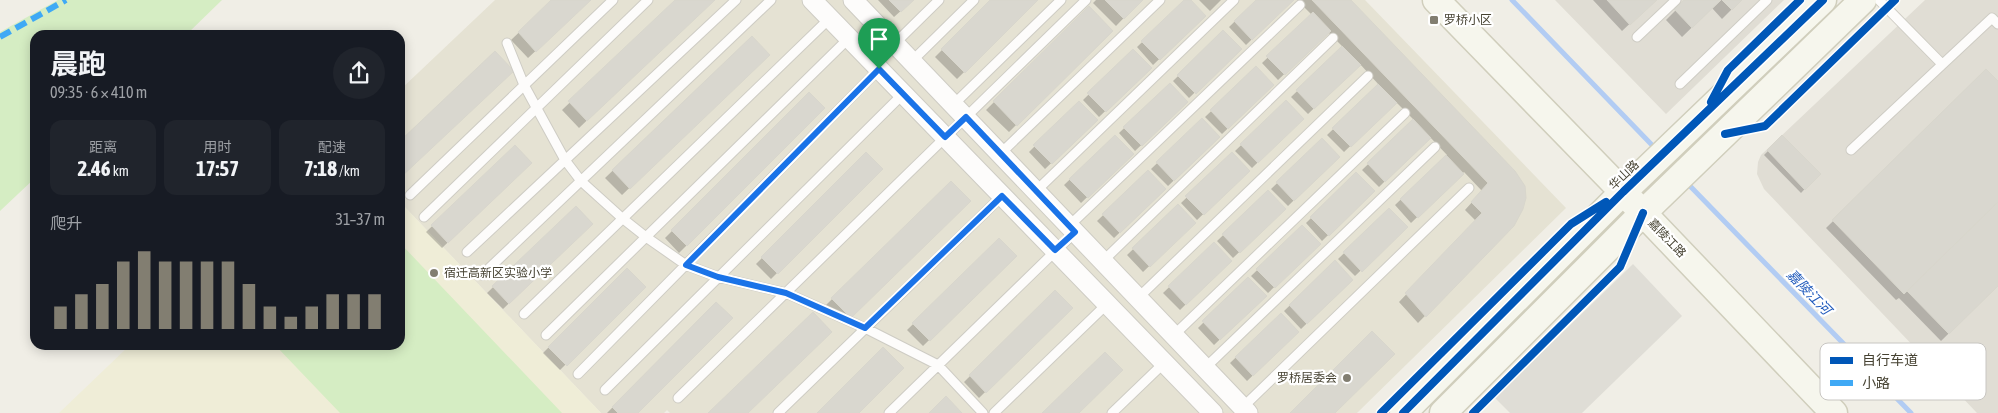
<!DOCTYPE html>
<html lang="zh">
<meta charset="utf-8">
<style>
:root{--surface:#171b24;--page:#20242c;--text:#f1f3f6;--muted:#9ea1a6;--accent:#827e71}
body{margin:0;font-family:"Asap Condensed","Noto Sans SC",sans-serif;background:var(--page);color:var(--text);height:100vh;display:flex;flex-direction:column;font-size:19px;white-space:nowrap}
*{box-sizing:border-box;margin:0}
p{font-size:16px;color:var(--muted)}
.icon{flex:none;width:28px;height:28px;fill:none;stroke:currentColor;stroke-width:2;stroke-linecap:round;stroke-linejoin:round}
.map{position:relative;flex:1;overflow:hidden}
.panel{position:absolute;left:30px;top:30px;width:375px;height:320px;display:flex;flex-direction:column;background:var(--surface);border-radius:15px;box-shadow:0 2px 12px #0003}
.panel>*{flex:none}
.pin{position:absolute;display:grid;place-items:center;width:42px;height:42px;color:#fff;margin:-51px -21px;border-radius:50% 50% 50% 0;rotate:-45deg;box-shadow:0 0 5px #0007}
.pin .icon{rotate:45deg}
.round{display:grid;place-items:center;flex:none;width:52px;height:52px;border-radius:26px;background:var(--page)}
.headline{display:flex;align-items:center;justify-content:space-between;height:85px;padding:0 20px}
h1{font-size:28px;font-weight:700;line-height:38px}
.stats{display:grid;grid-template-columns:repeat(3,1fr);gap:8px;height:85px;padding:5px 20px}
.stats div{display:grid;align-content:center;border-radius:12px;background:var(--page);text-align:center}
.stats b{font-size:21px;font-weight:700}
.stats small{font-size:14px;font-weight:400}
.stats p{font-size:14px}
.chart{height:140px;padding:10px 20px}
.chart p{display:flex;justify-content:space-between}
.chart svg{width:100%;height:90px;margin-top:5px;stroke:var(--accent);stroke-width:6}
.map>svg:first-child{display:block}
.residential{fill:#e5e2d3}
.industrial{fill:#e0ddd4}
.education{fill:#efedd7}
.green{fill:#d5edc3}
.parking{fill:#dfddd6}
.shadow{fill:#0003}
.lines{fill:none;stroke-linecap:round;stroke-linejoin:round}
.stream{stroke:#b2ccf3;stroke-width:5}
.building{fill:#d9d7cf;stroke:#d8d6cc}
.lane-casing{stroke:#ceccc4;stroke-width:11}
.street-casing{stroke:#ceccc4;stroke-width:21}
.secondary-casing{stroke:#d0cebc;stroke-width:29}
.lane{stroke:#fdfcfb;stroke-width:9}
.street{stroke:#fdfcfb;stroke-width:19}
.secondary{stroke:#f6f6ed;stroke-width:26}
.quiet{stroke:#3fa9f5;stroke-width:6;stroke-dasharray:12 6;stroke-linecap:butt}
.cycleway-casing{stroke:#fff;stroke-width:11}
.cycleway{stroke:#0057b8;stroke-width:8}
.route-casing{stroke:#fff;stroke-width:10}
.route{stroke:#1a73e8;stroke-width:6}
.poi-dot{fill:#827e71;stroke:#fff;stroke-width:2}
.labels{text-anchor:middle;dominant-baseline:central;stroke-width:4.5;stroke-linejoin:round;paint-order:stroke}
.poi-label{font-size:12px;fill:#464232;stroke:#fff;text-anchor:start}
.street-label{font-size:12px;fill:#464232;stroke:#fff}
.water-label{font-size:14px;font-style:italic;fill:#215bbc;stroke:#fff}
.key{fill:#fff;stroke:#c8c6c2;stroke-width:1}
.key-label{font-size:14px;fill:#464232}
</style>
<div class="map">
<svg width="1998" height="413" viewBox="0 0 1998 413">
<rect width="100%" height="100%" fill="#f0eee6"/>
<path class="residential" d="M495,0H1365L1566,208L1357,413H670L667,410L664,413H601L400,202V90Z"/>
<path class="industrial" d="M1555,0H1784L1666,114Z
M1925,0H1998V413H1977L1764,189L1757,174L1758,162L1761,155Z"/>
<path class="education" d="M400,202L601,413H59L130,345H400Z"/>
<path class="green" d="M58,0H222L186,35H35V178L0,211V32Z
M400,243L562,413H340L275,345H400Z"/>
<path class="parking" d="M1633,264L1682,316L1582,413H1510L1495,398Z"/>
<path class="shadow" d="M553,0H590L528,58L511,40Z
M677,0H713L579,128L562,110Z
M878,0H913L894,17Z
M992,0H1037L957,79L935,57Z
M1096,0H1141L1116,26L1093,3Z
M1186,0H1189L1204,16L1153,65L1137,47Z
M1199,0H1221L1210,11Z
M1257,0H1292L1246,45L1229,27Z
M1297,0H1349L1514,172L1513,226L1418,323L1399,302L1476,221L1465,210L1482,191L1464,172L1411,223L1395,205L1447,155L1430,137L1379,187L1362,170L1414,120L1396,102L1344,152L1327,135L1379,85L1360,64L1308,114L1291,97L1343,47L1328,32L1278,80L1262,63L1312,15Z
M1593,0H1655L1622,31Z
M1686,0H1741L1722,19L1712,8L1682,37L1666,20Z
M1089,8L1111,31L1009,132L986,110Z
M1223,32L1240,49L1189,98L1173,81Z
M751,38L768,55L622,195L605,178Z
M1133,51L1150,68L1099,117L1083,100Z
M1256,68L1273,85L1222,134L1205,117Z
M1986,71L1998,83V285L1941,341L1899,298L1896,300L1826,228Z
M1170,84L1186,102L1135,151L1119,133Z
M809,94L824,108L679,253L665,238Z
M1079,102L1096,120L1045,169L1029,152Z
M1286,102L1302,119L1252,168L1235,151Z
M1202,120L1219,137L1168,186L1151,169Z
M1115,136L1132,154L1081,203L1064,185Z
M1782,137L1819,174L1801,193L1764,155Z
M1322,140L1338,157L1288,206L1271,189Z
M515,147L530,163L442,248L426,232Z
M866,154L881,169L771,279L756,264Z
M1232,154L1248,171L1197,220L1181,203Z
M1148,172L1165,189L1114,238L1097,221Z
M1356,174L1373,191L1322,241L1306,223Z
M951,182L970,201L843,324L825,306Z
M1268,192L1284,209L1233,258L1217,241Z
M1178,206L1194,223L1143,272L1127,255Z
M576,207L591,223L503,309L487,293Z
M1389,210L1406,227L1355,276L1338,259Z
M1302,227L1319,244L1268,293L1251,276Z
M999,240L1015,256L923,346L907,330Z
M1214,244L1230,261L1180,310L1163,293Z
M1335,262L1352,280L1301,329L1284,311Z
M627,269L644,287L560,370L543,353Z
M1248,278L1265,296L1214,345L1198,328Z
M1055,292L1071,308L979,398L964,382Z
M716,303L637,413H607Z
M1281,314L1298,332L1247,381L1230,363Z"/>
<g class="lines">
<path class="stream" d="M1512,0L1651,144
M1690,186L1911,413"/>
</g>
<path class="building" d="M551,0H591L536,52L518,32Z
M675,0H715L587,121L568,101Z
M889,0H914L901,12Z
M990,0H1038L965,73L941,49Z
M1105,0H1143L1124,19Z
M1184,0H1191L1206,16L1160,60L1141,41Z
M1256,0H1294L1252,40L1234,21Z
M1312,0H1351L1515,171L1525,186L1526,198L1523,209L1514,226L1426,317L1405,293L1482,213L1471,202L1488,183Z
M1607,0H1657L1630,25Z
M1684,0H1721L1692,28L1674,9Z
M1722,0H1742L1732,10Z
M1089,6L1113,31L1017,126L993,101Z
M1313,12L1331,31L1285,75L1266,56Z
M1223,30L1242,49L1196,94L1177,75Z
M752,36L770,55L630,189L612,170Z
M1342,46L1361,65L1314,109L1296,90Z
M1133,49L1152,68L1106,112L1087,93Z
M495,51L514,71L400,178V141Z
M1256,66L1274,85L1228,129L1210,110Z
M1986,69L1998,81V202L1904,294L1832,220Z
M1170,83L1188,102L1142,146L1123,127Z
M1378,84L1397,103L1351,147L1332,128Z
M809,92L825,108L687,246L671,230Z
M1286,100L1304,119L1258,163L1240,144Z
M1079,101L1098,120L1052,164L1033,145Z
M1202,118L1220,137L1174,181L1156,162Z
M1413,119L1431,138L1385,182L1367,163Z
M1115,135L1134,154L1088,198L1069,179Z
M1782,135L1821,174L1805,190L1767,150Z
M1322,138L1340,157L1294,201L1276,182Z
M515,145L532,163L448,243L431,225Z
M866,152L883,169L778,274L761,257Z
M1232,152L1250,171L1204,215L1185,196Z
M1446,155L1464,174L1418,218L1400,199Z
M1148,170L1166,189L1120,233L1102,214Z
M1356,172L1375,191L1329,236L1310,217Z
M951,181L971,201L851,318L831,298Z
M1268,190L1286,209L1240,253L1222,234Z
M1998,202V286L1949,334L1907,291Z
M1178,204L1196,223L1150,267L1132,248Z
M576,206L593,224L509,304L492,286Z
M1389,208L1408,227L1362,272L1343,252Z
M1302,225L1321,244L1275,288L1256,269Z
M999,238L1017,256L930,341L912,323Z
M1214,242L1232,261L1186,305L1168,286Z
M1335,260L1353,280L1307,324L1289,305Z
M627,268L646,287L567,366L548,347Z
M1248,277L1267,296L1220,340L1202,321Z
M1055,290L1073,308L986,393L969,375Z
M716,302L733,318L638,413H618L612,407Z
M813,312L832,332L748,413H708Z
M1281,313L1299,332L1253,376L1235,357Z
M1372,331L1395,354L1335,413H1290Z
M883,347L904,368L859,413H817Z
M1105,352L1123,370L1079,413H1042Z
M946,396L962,413H929Z"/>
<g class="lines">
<defs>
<path id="lane" d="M1879,0L1942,64
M1637,37L1676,0
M507,43L524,85L565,160L581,181L622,218L646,237L686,265L718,277L786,293L865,328L938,365L983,413
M912,61L974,0
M874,64L939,0
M1680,84L1767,0
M953,105L1061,0
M1851,150L1992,18L1998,24
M1000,154L1160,0
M1036,191L1234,0
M410,195L613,0
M424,217L648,0
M1069,226L1300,5
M467,252L736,0
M1103,261L1333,38
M482,275L771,0
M1138,298L1368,76
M524,314L830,18
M546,335L849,38
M1174,335L1405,113
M1205,368L1435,147
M578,374L879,69
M605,390L903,94
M678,398L1086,0
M1241,409L1469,188
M778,413L1002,196
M889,413L1075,232
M994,413L1107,304
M1112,413L1164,363"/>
<path id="street" d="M812,0L1213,413
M853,0L1248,413"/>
<path id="secondary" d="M1436,0L1623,192L1834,413
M1403,413L1623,192L1823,0
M1443,413L1643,213L1863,0"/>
</defs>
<use href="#lane" class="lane-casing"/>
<use href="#street" class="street-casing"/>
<use href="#secondary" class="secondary-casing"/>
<use href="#lane" class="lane"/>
<use href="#street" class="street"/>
<use href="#secondary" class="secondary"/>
<path class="quiet" d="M0,37L66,0"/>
<defs>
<path id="cycleway" d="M1711,102L1728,70L1800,0
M1725,134L1765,126L1895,0
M1381,413L1571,224L1606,202
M1403,413L1623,192L1823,0
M1473,413L1620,267L1643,213"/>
</defs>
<use href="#cycleway" class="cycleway-casing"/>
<use href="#cycleway" class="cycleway"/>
</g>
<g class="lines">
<defs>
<path id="route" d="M879,69L945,137L966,117L1075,232L1055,250L1002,196L865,328L786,293L718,277L686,265Z"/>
</defs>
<use href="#route" class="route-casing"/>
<use href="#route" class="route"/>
</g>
<g class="poi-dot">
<rect x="1429" y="15" width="10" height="10" rx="2.5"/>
<circle cx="434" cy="273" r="5"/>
<circle cx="1347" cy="378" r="5"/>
</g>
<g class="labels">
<g class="poi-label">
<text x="1444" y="20">罗桥小区</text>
<text x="444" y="273">宿迁高新区实验小学</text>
<text x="1337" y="378" text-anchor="end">罗桥居委会</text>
</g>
<g class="street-label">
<text transform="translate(1624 175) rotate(-44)">华山路</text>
<text transform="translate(1667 238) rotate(46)">嘉陵江路</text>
</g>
<g class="water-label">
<text transform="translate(1809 292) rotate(46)">嘉陵江河</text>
</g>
</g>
<rect x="1820" y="343" width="166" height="57" rx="8" class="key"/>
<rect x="1830" y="357" width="23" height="7" fill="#0057b8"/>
<rect x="1830" y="380" width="23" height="6" fill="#3fa9f5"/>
<g class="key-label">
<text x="1862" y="365">自行车道</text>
<text x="1862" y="388">小路</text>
</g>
</svg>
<div class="pin" style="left:879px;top:69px;background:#1e9e55"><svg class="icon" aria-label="arrive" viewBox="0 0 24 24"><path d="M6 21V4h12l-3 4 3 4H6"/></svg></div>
<section class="panel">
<div class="headline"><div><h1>晨跑</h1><p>09:35 · 6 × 410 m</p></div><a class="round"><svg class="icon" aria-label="share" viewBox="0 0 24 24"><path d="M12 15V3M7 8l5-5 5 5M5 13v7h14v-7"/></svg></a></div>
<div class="stats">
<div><p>距离</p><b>2.46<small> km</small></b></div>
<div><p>用时</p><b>17:57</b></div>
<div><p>配速</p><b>7:18<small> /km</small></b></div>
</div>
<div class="chart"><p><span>爬升</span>31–37 m</p>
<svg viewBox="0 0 160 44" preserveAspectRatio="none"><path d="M5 44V33M15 44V27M25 44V22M35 44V11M45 44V6M55 44V11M65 44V11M75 44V11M85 44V11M95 44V22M105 44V33M115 44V38M125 44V33M135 44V27M145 44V27M155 44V27"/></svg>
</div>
</section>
</div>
